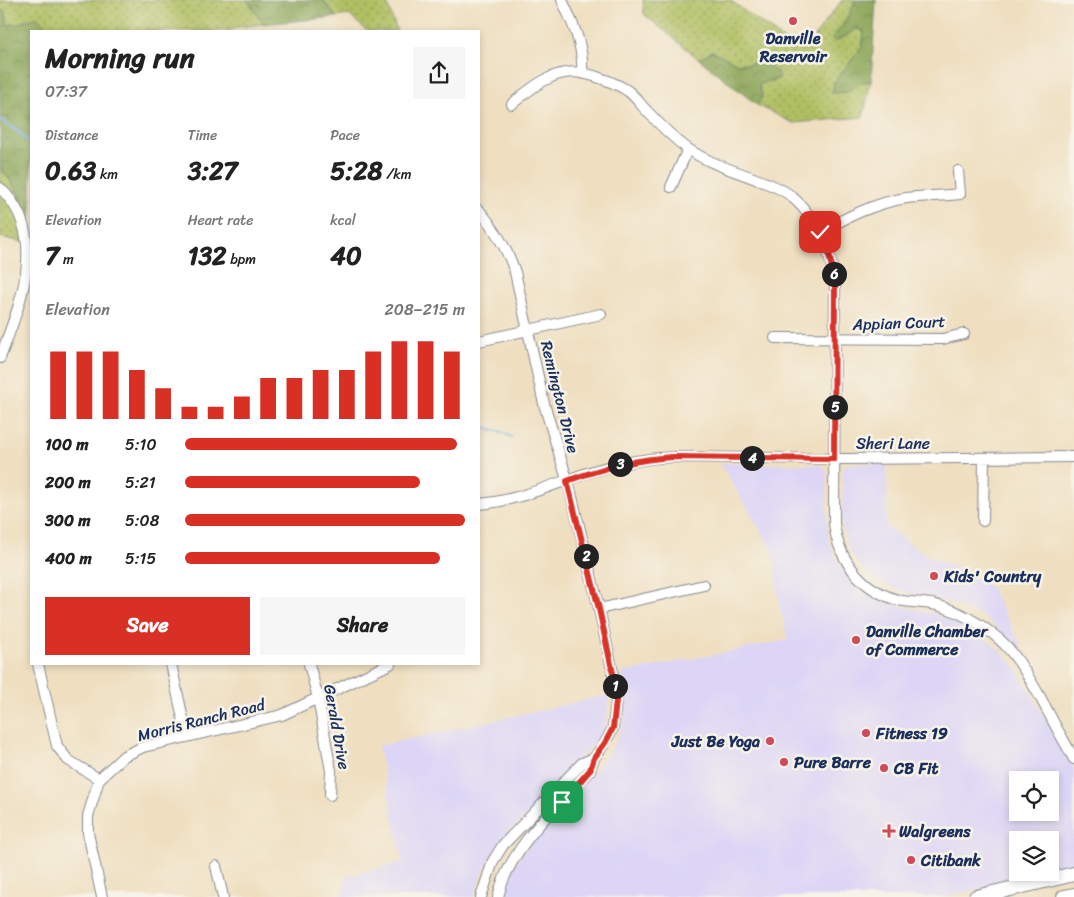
<!DOCTYPE html>
<meta charset="utf-8">
<style>
:root{--surface:#fff;--page:#f6f6f6;--text:#222;--muted:#767676;--accent:#d93025}
body{margin:0;font-family:Sriracha,sans-serif;background:var(--page);color:var(--text);height:100vh;display:flex;flex-direction:column;font-size:19px;white-space:nowrap}
*{box-sizing:border-box;margin:0}
p{font-size:16px;color:var(--muted)}
.icon{flex:none;width:28px;height:28px;fill:none;stroke:currentColor;stroke-width:2;stroke-linecap:round;stroke-linejoin:round}
.map{position:relative;flex:1;overflow:hidden}
.sheet{position:absolute;left:30px;top:30px;width:450px;height:635px;display:flex;flex-direction:column;background:var(--surface);border-radius:0px;box-shadow:0 2px 8px #0003}
.sheet>*{flex:none}
.fabs{position:absolute;left:1009px;top:771px;display:grid;gap:10px}
.fabs a{display:grid;place-items:center;width:50px;height:50px;border-radius:0px;background:var(--surface);box-shadow:0 2px 8px #0003;font-size:25px}
.pin{position:absolute;display:grid;place-items:center;width:42px;height:42px;color:#fff;margin:-21px;border-radius:10px;box-shadow:0 2px 8px #0006}
.km{position:absolute;width:25px;height:25px;margin:-12px;border-radius:50%;background:#222;color:#fff;font-size:14px;line-height:25px;text-align:center}
.round{display:grid;place-items:center;flex:none;width:52px;height:52px;border-radius:0px;background:var(--page)}
.headline{display:flex;align-items:center;justify-content:space-between;height:85px;padding:0 15px}
h1{font-size:28px;font-weight:700;line-height:38px}
.figures{display:grid;grid-template-columns:repeat(3,1fr);gap:8px;height:85px;padding:5px 15px}
.figures div{display:grid;align-content:center}
.figures b{font-size:25px;font-weight:700}
.figures small{font-size:14px;font-weight:400}
.figures p{font-size:14px}
.chart{height:140px;padding:10px 15px}
.chart p{display:flex;justify-content:space-between}
.chart svg{width:100%;height:90px;margin-top:5px;stroke:var(--accent);stroke-width:6}
.action{display:flex;gap:10px;margin-top:auto;padding:10px 15px}
.action a{flex:1;height:58px;border-radius:0px;background:var(--accent);color:#fff;font-size:20px;font-weight:700;line-height:58px;text-align:center}
.action a+a{background:var(--page);color:var(--text)}
ul{padding:0 15px;list-style:none;font-size:16px}
li{display:grid;grid-template-columns:80px 60px 1fr;align-items:center;height:38px}
li i{height:12px;border-radius:6px;background:var(--accent)}
.map>svg:first-child{display:block}
.built{fill:#dcd5f6;fill-rule:evenodd}
.grass{fill:url(#grass-dots);stroke:#667760}
.forest{fill:url(#forest-crowns);stroke:#546a5b}
.lines{fill:none;stroke-linecap:round;stroke-linejoin:round}
.stream{stroke:#7eaee8;stroke-width:2.5}
.minor-casing{stroke:#85878f;stroke-width:12}
.secondary-casing{stroke:#85878f;stroke-width:16}
.minor{stroke:#fff;stroke-width:10}
.secondary{stroke:#fff;stroke-width:14}
.route-casing{stroke:#fff;stroke-width:10}
.route{stroke:#d93025;stroke-width:6}
.poi-dot{fill:#d1495b;stroke:#f7f3e8;stroke-width:2}
.labels{text-anchor:middle;dominant-baseline:central;stroke-width:5;stroke-linejoin:round;paint-order:stroke}
.poi-label{font-size:16px;font-weight:bold;fill:#1b2f5e;stroke:#f7f3e8;text-anchor:start}
.street-label{font-size:16px;fill:#1b2f5e;stroke:#f7f3e8}
</style>
<div class="map">
<svg width="1074" height="897" viewBox="0 0 1074 897">
<defs>
<pattern id="grass-dots" width="8" height="8" patternUnits="userSpaceOnUse" patternTransform="scale(1.25)"><rect width="8" height="8" fill="#b0bf62"/><path d="M2 2h.1M6 6h.1" fill="none" stroke="#8e9c54" stroke-width="1.8" stroke-linecap="round"/></pattern>
<pattern id="forest-crowns" width="20" height="18" patternUnits="userSpaceOnUse" patternTransform="scale(1.25)"><rect width="20" height="18" fill="#8ca658"/><path d="M2 6a3 3 0 1 1 6 0M12 15a3 3 0 1 1 6 0" fill="none" stroke="#72884c"/></pattern>
</defs>
<rect width="100%" height="100%" fill="#f7f3e8"/>
<filter id="ink" filterUnits="userSpaceOnUse"><feTurbulence type="fractalNoise" baseFrequency=".02" numOctaves="2"/><feDisplacementMap in="SourceGraphic" scale="10" xChannelSelector="R" yChannelSelector="G"/><feConvolveMatrix kernelMatrix="1 2 1 2 8 2 1 2 1" color-interpolation-filters="sRGB"/></filter>
<filter id="wash" filterUnits="userSpaceOnUse"><feTurbulence type="fractalNoise" baseFrequency=".0096" numOctaves="4" result="noise"/><feDisplacementMap in="SourceGraphic" scale="20" xChannelSelector="R" yChannelSelector="G"/><feGaussianBlur stdDeviation="1.12" result="paint"/><feColorMatrix in="noise" values="0 0 0 0 0 0 0 0 0 0 0 0 0 0 0 0 0 1.4 0 .05"/><feComposite in="paint" operator="in"/></filter>
<g filter="url(#wash)">
<rect width="100%" height="100%" fill="#efdfc0"/>
<path class="built" d="M720,463L821,465L823,467L827,472V526L829,540L835,557L842,569L851,580L861,588L874,597L890,603L931,613L970,627L1000,650L1014,665L1025,683L1074,769V868L944,897H505L508,884L516,864L528,847L605,758L615,743L624,720L627,697L622,673L788,640L780,606L773,551ZM1018,780H1050V812H1018ZM1018,840H1050V872H1018Z
M851,464L887,465L886,527L929,557L962,570L991,588L1023,649L981,615L941,600L896,589L880,582L864,571L849,550L842,525L843,469L846,465Z
M609,695L606,723L598,739L521,821L508,832L492,854L480,878L474,897H341L347,876L403,862L378,746Z"/>
<path class="grass" d="M0,0H247L264,24L237,27L230,31H46L45,25L25,20L18,25H8L5,11L0,10Z
M323,0H386L397,31H367L349,15L336,17Z
M643,0H730L789,44C798,50 802,51 812,46L816,34L842,0H856L844,24L832,38L835,41L857,29L864,31L863,47L852,59L832,93L847,92L859,82L871,81L863,117L793,123L757,105L762,97L759,85L768,81L779,79L765,63L737,64L712,51L699,59L644,14Z
M0,167C18,189 31,215 31,244L0,237Z"/>
<path class="forest" d="M247,0H323L336,17L264,24Z
M856,0H876L871,81L859,83L847,92L832,93L835,81L862,47L864,31L857,29L835,42L832,38L844,24Z
M0,11H5L8,25C19,25 27,20 38,17L45,25L46,31H31V215L26,217C22,195 14,184 0,167Z
M712,51L738,64L765,63L777,72L779,79L768,81L759,85L762,97L757,105L699,59Z"/>
<g class="lines">
<path class="stream" d="M0,119L20,133L31,144
M479,426L501,432L511,437"/>
</g>
</g>
<g filter="url(#ink)">
<g class="lines">
<defs>
<path id="minor" d="M562,0C573,24 584,46 582,73
M512,104C531,88 554,68 582,73C597,76 616,83 628,91C635,96 640,104 646,110C659,124 673,138 688,149C710,164 736,171 761,181C771,185 783,189 791,196C817,218 830,250 835,282L834,523C838,560 862,590 898,600C910,603 924,602 936,605C959,611 981,624 999,639C1017,655 1027,675 1039,695C1050,716 1062,738 1074,759
M671,187L688,149
M0,188C50,235 20,304 0,358
M479,210C495,229 507,248 515,272L544,404L570,489L599,609L617,692L613,728L605,743L594,758L590,770C556,807 509,848 498,897
M820,232C847,217 875,203 906,198C923,196 942,196 960,194L958,171
M775,338L943,339L964,334
M479,341L601,314
M479,504C518,501 556,483 593,471C620,463 645,458 673,457L845,459L1074,457
M983,521L984,458
M599,609L704,585
M38,664L57,746L68,760L99,779
M171,664L187,737
M309,664L318,698L331,771L330,795
M216,866L223,897
M102,897L88,833V816L99,779L124,756L143,747L282,715L390,664
M481,897L493,861L503,845L582,763L594,758"/>
<path id="secondary" d="M976,897L1074,874
M1064,897L1074,895"/>
</defs>
<use href="#minor" class="minor-casing"/>
<use href="#secondary" class="secondary-casing"/>
<use href="#minor" class="minor"/>
<use href="#secondary" class="secondary"/>
</g>
</g>
<g class="lines" filter="url(#ink)">
<defs>
<path id="route" d="M562,802L590,770L594,758L605,743L613,728L617,692L599,609L567,481C602,468 636,459 673,457L834,459L835,282L829,254L820,232"/>
</defs>
<use href="#route" class="route-casing"/>
<use href="#route" class="route"/>
</g>
<g class="poi-dot">
<circle cx="793" cy="21" r="5"/>
<circle cx="934" cy="576" r="5"/>
<circle cx="856" cy="640" r="5"/>
<circle cx="866" cy="733" r="5"/>
<circle cx="770" cy="741" r="5"/>
<circle cx="784" cy="762" r="5"/>
<circle cx="884" cy="768" r="5"/>
<path d="M886.5 823.5h5v5h5v5h-5v5h-5v-5h-5v-5h5z"/>
<circle cx="911" cy="860" r="5"/>
</g>
<g class="labels">
<g class="poi-label">
<text x="793" y="38" text-anchor="middle">Danville<tspan x="793" dy="18">Reservoir</tspan></text>
<text x="944" y="576">Kids' Country</text>
<text x="866" y="631">Danville Chamber<tspan x="866" dy="18">of Commerce</tspan></text>
<text x="876" y="733">Fitness 19</text>
<text x="760" y="741" text-anchor="end">Just Be Yoga</text>
<text x="794" y="762">Pure Barre</text>
<text x="894" y="768">CB Fit</text>
<text x="899" y="831">Walgreens</text>
<text x="921" y="860">Citibank</text>
</g>
<g class="street-label">
<text transform="translate(899 323) rotate(-2)">Appian Court</text>
<text transform="translate(560 397) rotate(76)">Remington Drive</text>
<text x="893" y="443">Sheri Lane</text>
<text transform="translate(201 720) rotate(-14)">Morris Ranch Road</text>
<text transform="translate(337 727) rotate(80)">Gerald Drive</text>
</g>
</g>
</svg>
<div class="fabs">
<a><svg class="icon" aria-label="locate" viewBox="0 0 24 24"><circle cx="12" cy="12" r="6"/><path d="M12 2v4M12 18v4M2 12h4M18 12h4"/></svg></a>
<a><svg class="icon" aria-label="layers" viewBox="0 0 24 24"><path d="M12 4l9 5-9 5-9-5zM3 14l9 5 9-5"/></svg></a>
</div>
<div class="pin" style="left:562px;top:802px;background:#1e9e55"><svg class="icon" aria-label="arrive" viewBox="0 0 24 24"><path d="M6 21V4h12l-3 4 3 4H6"/></svg></div>
<div class="pin" style="left:820px;top:232px;background:#d93025"><svg class="icon" aria-label="check" viewBox="0 0 24 24"><path d="M5 12l5 5 9-10"/></svg></div>
<b class="km" style="left:615px;top:686px">1</b>
<b class="km" style="left:586px;top:556px">2</b>
<b class="km" style="left:620px;top:464px">3</b>
<b class="km" style="left:752px;top:458px">4</b>
<b class="km" style="left:835px;top:407px">5</b>
<b class="km" style="left:834px;top:274px">6</b>
<section class="sheet">
<div class="headline"><div><h1>Morning run</h1><p>07:37</p></div><a class="round"><svg class="icon" aria-label="share" viewBox="0 0 24 24"><path d="M12 15V3M7 8l5-5 5 5M5 13v7h14v-7"/></svg></a></div>
<div class="figures">
<div><p>Distance</p><b>0.63<small> km</small></b></div>
<div><p>Time</p><b>3:27</b></div>
<div><p>Pace</p><b>5:28<small> /km</small></b></div>
</div>
<div class="figures">
<div><p>Elevation</p><b>7<small> m</small></b></div>
<div><p>Heart rate</p><b>132<small> bpm</small></b></div>
<div><p>kcal</p><b>40</b></div>
</div>
<div class="chart"><p><span>Elevation</span>208–215 m</p>
<svg viewBox="0 0 160 44" preserveAspectRatio="none"><path d="M5 44V11M15 44V11M25 44V11M35 44V20M45 44V29M55 44V38M65 44V38M75 44V33M85 44V24M95 44V24M105 44V20M115 44V20M125 44V11M135 44V6M145 44V6M155 44V11"/></svg>
</div>
<ul>
<li><b>100 m</b>5:10<i style="width:97%"></i></li>
<li><b>200 m</b>5:21<i style="width:84%"></i></li>
<li><b>300 m</b>5:08<i style="width:100%"></i></li>
<li><b>400 m</b>5:15<i style="width:91%"></i></li>
</ul>
<div class="action"><a>Save</a><a>Share</a></div>
</section>
</div>
